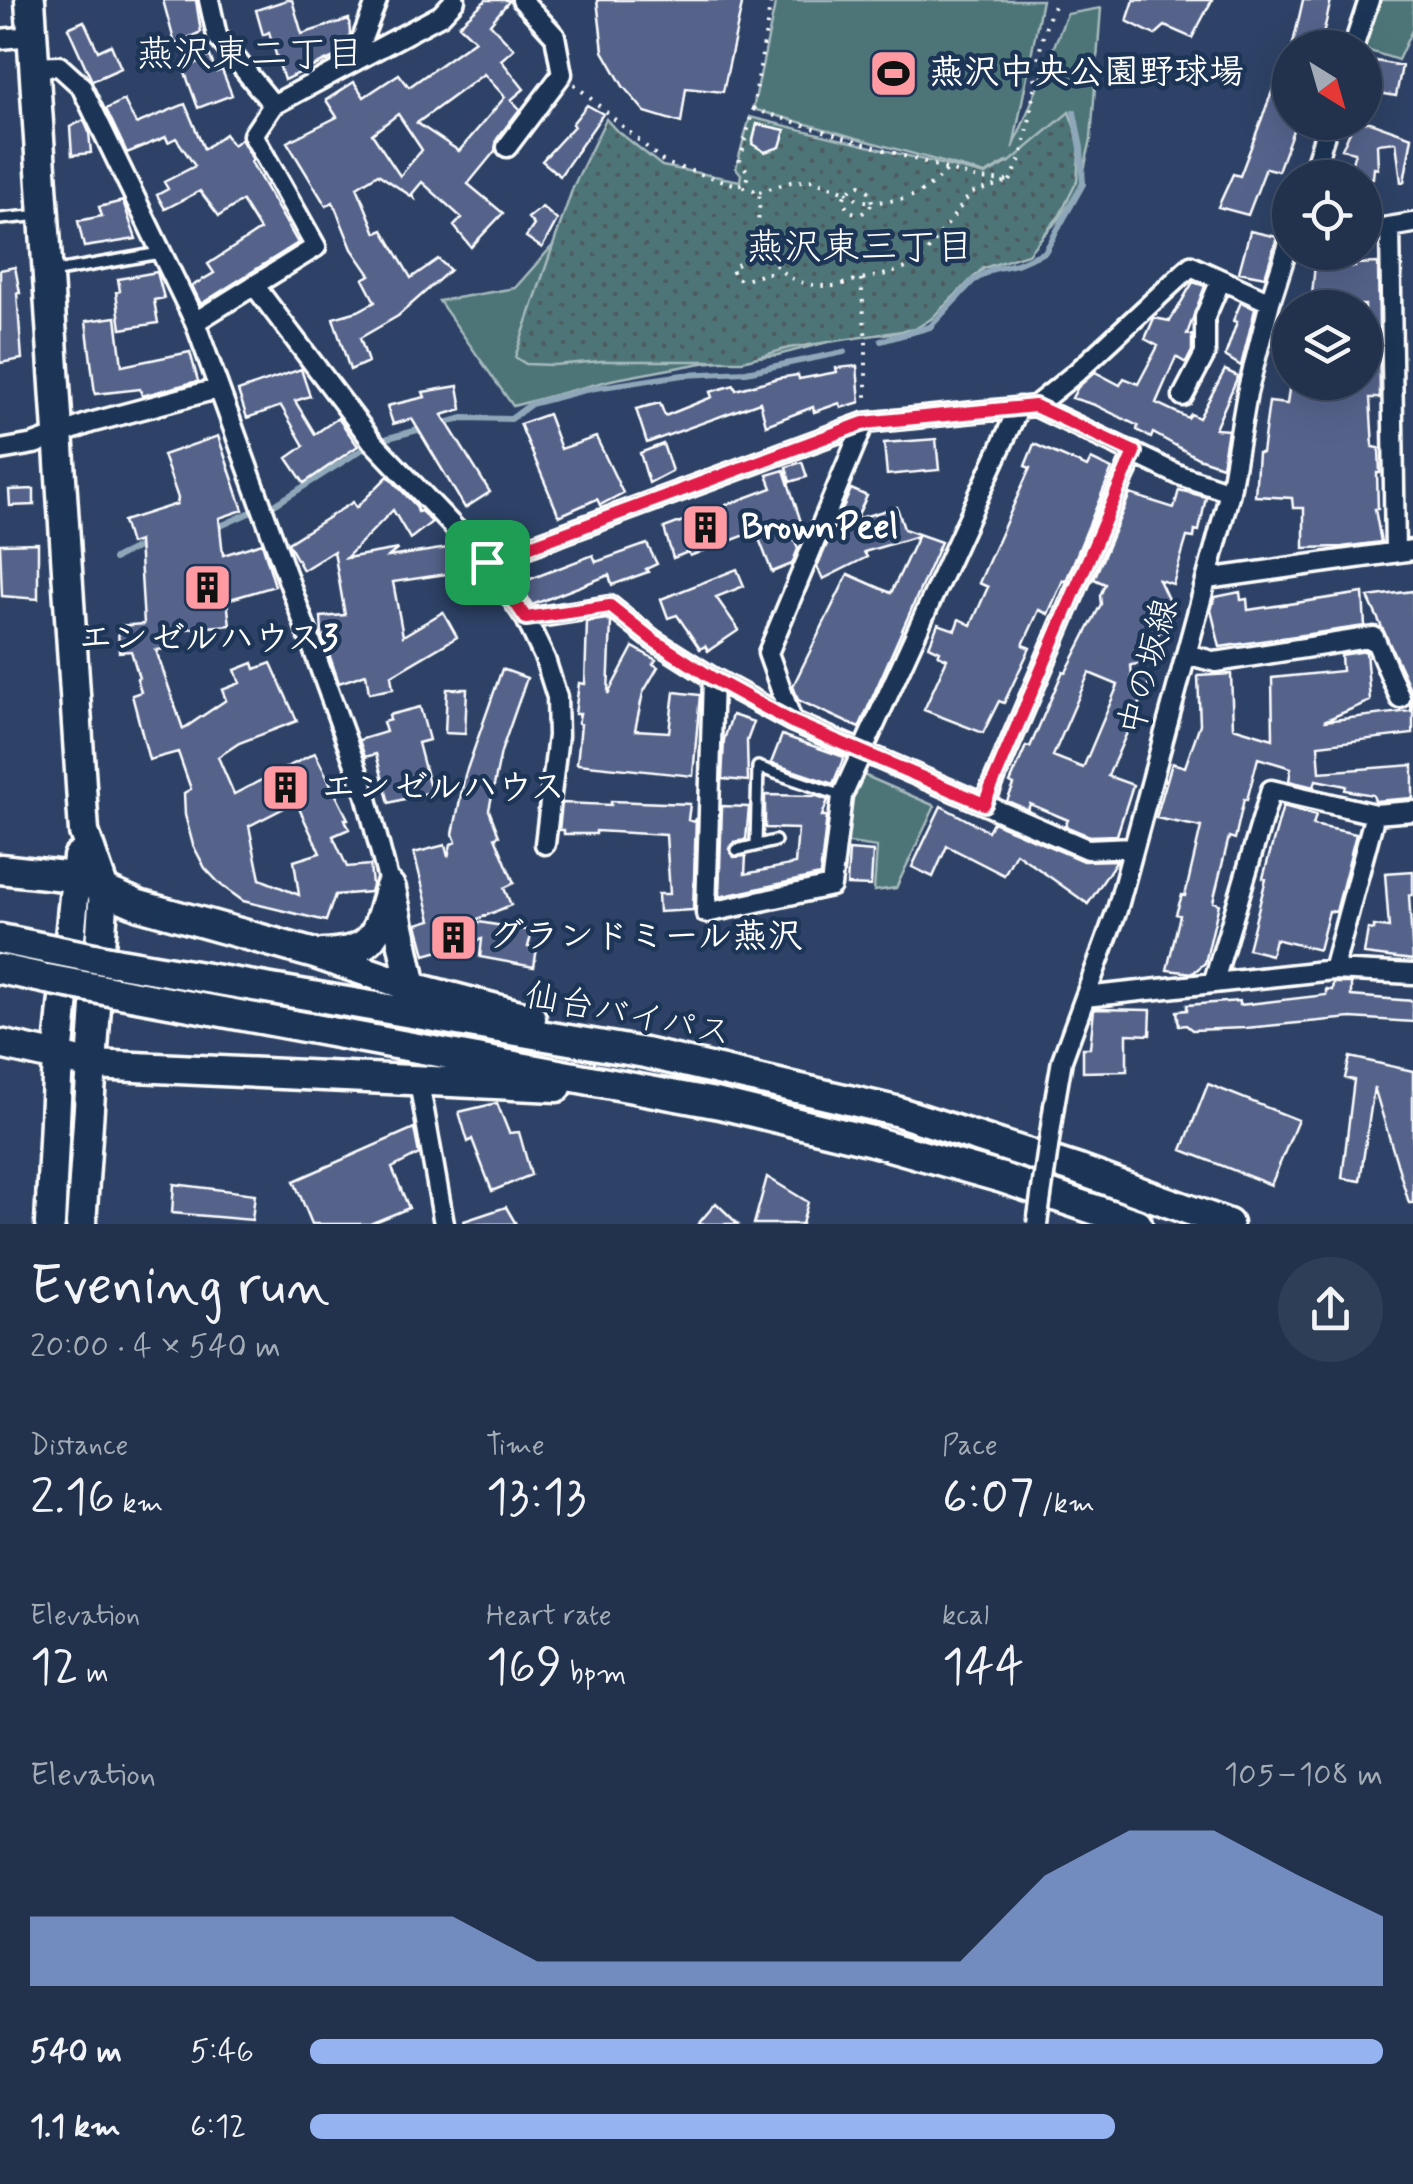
<!DOCTYPE html>
<meta charset="utf-8">
<style>
:root{--surface:#22324c;--page:#2e3e56;--text:#f1f3f6;--muted:#a2aab5;--line:#3f4d64;--accent:#95b2f1}
body{margin:0;font-family:Mynerve,"Klee One",sans-serif;background:var(--page);color:var(--text);height:100vh;display:flex;flex-direction:column;font-size:38px;white-space:nowrap}
*{box-sizing:border-box;margin:0}
p{font-size:32px;color:var(--muted)}
.icon{flex:none;width:55px;height:55px;fill:none;stroke:currentColor;stroke-width:2;stroke-linecap:round;stroke-linejoin:round}
.map{position:relative;height:1224px;overflow:hidden}
.drawer{display:flex;flex-direction:column;background:var(--surface);flex:1}
.drawer>*{flex:none}
.needle{width:65px;rotate:143deg}
.controls{position:absolute;left:1272px;top:30px;display:grid;gap:20px}
.controls a{display:grid;place-items:center;width:110px;height:110px;border-radius:50%;background:var(--surface);box-shadow:0 10px 40px #0002,0 0 0 2px var(--line);font-size:50px}
.pin{position:absolute;display:grid;place-items:center;width:85px;height:85px;color:#fff;margin:-42px;border-radius:20px;box-shadow:0 5px 15px #0006}
.round{display:grid;place-items:center;flex:none;width:105px;height:105px;border-radius:52px;background:var(--page)}
.summary{display:flex;align-items:center;justify-content:space-between;height:170px;padding:0 30px}
h1{font-size:55px;font-weight:600;line-height:75px}
.metrics{display:grid;grid-template-columns:repeat(3,1fr);gap:15px;height:170px;padding:10px 30px}
.metrics div{display:grid;align-content:center}
.metrics b{font-size:50px;font-weight:600}
.metrics small{font-size:28px;font-weight:400}
.metrics p{font-size:28px}
.chart{height:280px;padding:20px 30px}
.chart p{display:flex;justify-content:space-between}
.chart svg{width:100%;height:180px;margin-top:10px;fill:var(--accent);opacity:.7}
ul{padding:0 30px;list-style:none;font-size:32px}
li{display:grid;grid-template-columns:160px 120px 1fr;align-items:center;height:75px}
li i{height:25px;border-radius:12px;background:var(--accent)}
.map>svg:first-child{display:block}
.green{fill:#4e7478;stroke:#a6babc;stroke-width:2.5}
.park{fill:url(#park-dots);stroke:#a6babc;stroke-width:2.5}
.lines{fill:none;stroke-linecap:round;stroke-linejoin:round}
.stream{stroke:#8ea7b9;stroke-width:6}
.building{fill:#55648b;stroke:#fff;stroke-width:2.5;fill-rule:evenodd}
.service-casing{stroke:#fff;stroke-width:16}
.minor-casing{stroke:#fff;stroke-width:25}
.primary-casing{stroke:#fff;stroke-width:35}
.trunk-casing{stroke:#fff;stroke-width:35}
.path{stroke:#fff;stroke-width:4;stroke-dasharray:2.5 8;stroke-linecap:butt}
.service{stroke:#1d3557;stroke-width:9}
.minor{stroke:#1d3557;stroke-width:18}
.primary{stroke:#1d3557;stroke-width:28}
.trunk{stroke:#1d3557;stroke-width:28}
.minor-bridge-casing{stroke:#fff;stroke-width:25;stroke-linecap:butt}
.trunk-bridge-casing{stroke:#fff;stroke-width:35;stroke-linecap:butt}
.minor-bridge{stroke:#1d3557;stroke-width:18}
.trunk-bridge{stroke:#1d3557;stroke-width:28}
.route-casing{stroke:#fff;stroke-width:20}
.route{stroke:#e11d48;stroke-width:12}
.labels{text-anchor:middle;dominant-baseline:central;stroke-width:9;stroke-linejoin:round;paint-order:stroke}
.poi-label{font-size:35px;font-weight:bold;fill:#fff;stroke:#1d3557;text-anchor:start}
.street-label{font-size:35px;fill:#fff;stroke:#1d3557}
.neighbourhood-label{font-size:38px;fill:#fff;stroke:#1d3557}
</style>
<div class="map">
<svg width="1413" height="1224" viewBox="0 0 1413 1224">
<defs>
<pattern id="park-dots" width="8" height="8" patternUnits="userSpaceOnUse" patternTransform="scale(2.5)"><rect width="8" height="8" fill="#4e7478"/><path d="M2 2h.1M6 6h.1" fill="none" stroke="#4d5c5e" stroke-width="1.8" stroke-linecap="round"/></pattern>
</defs>
<rect width="100%" height="100%" fill="#2d4266"/>
<filter id="ink" filterUnits="userSpaceOnUse"><feTurbulence type="fractalNoise" baseFrequency=".01" numOctaves="2"/><feDisplacementMap in="SourceGraphic" scale="20" xChannelSelector="R" yChannelSelector="G"/><feConvolveMatrix kernelMatrix="1 2 1 2 8 2 1 2 1" color-interpolation-filters="sRGB"/></filter>
<g filter="url(#ink)">
<path class="green" d="M776,0H1042L1013,148L1067,14L1101,8L1091,139L1080,188L1060,218L1027,253L985,268L909,329L890,334H858L778,355L702,363L611,380L513,406L439,301L515,288L562,235L989,209L1007,162L985,174L753,109Z
M1373,0H1413V28L1398,60L1360,48Z
M859,773L935,806L896,888L874,891L877,847L843,842Z"/>
<path class="park" d="M1069,112L1080,142L1077,181L1060,215L1028,254L983,268L931,319L915,329L789,348L743,361H601L554,365L526,364L515,357L573,187L606,119L615,129L662,166L740,181L741,174L736,168L750,117L985,175L1010,162Z"/>
<g class="lines">
<path class="stream" d="M881,341L930,327L973,281L993,269L1017,264L1045,252L1083,184L1081,148L1074,112
M442,424L463,418L511,419L531,404L589,389L683,375L746,372L844,352
M388,438L425,428
M276,504L363,449
M214,529L249,513
M114,559L144,544"/>
</g>
<path class="building" d="M163,0H196L201,32L175,44Z
M287,0H292L302,34L349,19L350,34L343,53L284,80L269,32L263,35L256,10Z
M486,0H510L490,24L514,49L501,60L524,89L511,100L520,109L497,139L495,151L468,184L503,213L471,247L454,226L462,218L422,182L412,194L414,198L378,174L357,187L376,233L383,230L411,278L438,259L450,270L398,316L360,338L368,362L350,370L333,318L358,311L375,302L363,279L370,275L352,249L333,202L326,206L287,142L337,117L326,100L354,82L364,97L399,74L409,87L475,40L459,25ZM484,74L505,97L459,151L417,123ZM398,114L422,150L400,176L372,134Z
M597,0H743L723,92L686,88L681,123L645,112L623,86L603,51Z
M1134,0H1212L1192,38L1165,26L1155,35L1127,21Z
M1303,0H1331L1320,48H1292Z
M84,21L98,51L111,45L121,68L92,81L68,28Z
M210,56L216,72L222,70L232,95L198,108L184,70Z
M1376,61L1402,66L1396,96L1368,91Z
M1275,84L1290,90V122H1296L1278,171L1266,168L1248,215L1218,207L1233,174L1240,176Z
M124,100L136,124L185,104L204,149L225,134L233,145L241,139L253,160L251,162L298,243L201,304L192,286L214,273L208,264L260,230L242,201L219,216L200,191L165,209L157,195L168,189L164,182L195,166L176,138L168,142L166,137L127,153L106,109Z
M587,105L603,114L560,176L542,161L574,126L572,124Z
M84,120L89,132L91,153L72,155L70,127Z
M1354,122H1370L1412,137L1404,182H1401L1396,142L1377,144L1378,169L1374,168L1373,178H1348L1355,152L1342,149Z
M757,124L785,130L780,147L765,152L752,144Z
M123,201L136,239L84,247L78,221L102,216L99,207Z
M542,207L557,220L542,248L526,237L534,225L528,218Z
M1250,231L1277,237L1265,277L1239,272Z
M1378,263L1380,398H1370L1373,447L1379,448L1380,473H1377L1378,509H1375L1381,542L1342,547L1304,548V508H1293L1292,498L1255,496L1258,453H1262L1269,402L1287,404L1290,382H1365V305L1311,306L1315,264L1355,267V264Z
M15,267L20,293H17L22,359L0,363V270Z
M157,272L164,298L154,300L158,323L121,329L116,292L120,291L118,279Z
M1193,282L1205,286L1187,334L1192,335V351L1186,363L1176,357L1156,403L1188,418L1191,414L1199,418L1225,370L1238,376L1215,429L1228,430L1222,466L1198,458L1153,433L1151,438L1137,430L1138,426L1095,405L1072,398L1078,387L1095,372L1120,385L1124,378L1138,384L1158,346L1145,339L1154,318L1170,321Z
M1241,302L1255,309L1241,366L1225,356L1237,322L1233,321Z
M116,317L122,366L190,352L198,381L142,396L140,389L95,394L86,321Z
M857,366L860,402L841,408L840,403L814,412L813,407L766,425L760,402L647,443L636,409L660,403L665,416L712,397L710,392L734,385L736,390L778,378L798,375L799,379L837,372L836,368Z
M301,369L310,396L295,401L315,434L338,418L358,446L304,483L287,458L304,446L281,406L247,418L238,391Z
M458,386L462,409L442,415L490,492L465,508L412,419L393,424L387,406L425,397L423,392Z
M548,414L561,449L596,437L623,493L600,505L597,499L559,516L520,424Z
M218,436L243,510L219,518L223,555L262,543L275,586L227,600L230,625L175,630L176,648L156,650L183,729L226,700L222,690L240,683L235,670L253,663L255,669L271,663L297,721L239,743L218,757L234,794L315,753L348,819H345L349,829L333,836L347,867L370,865L372,885L370,892L335,895L326,921L243,901L221,885L205,868L193,845L185,815L184,793L191,789L178,752L149,760L132,695L141,692L137,679L139,678L131,651L119,652L118,626L144,624L139,541L130,544L123,521L177,504L178,498L163,455ZM296,802L320,853L294,861L299,895L260,879L249,826Z
M936,439L939,470L887,475L884,443Z
M663,444L672,471L649,483L640,453Z
M1034,444L1087,467L1091,459L1112,469L1066,581L1063,580L1048,614L1039,610L1023,645L1030,648L1004,703L999,701L983,733L924,710L947,659L938,655L940,651L929,646L938,624L955,630L959,619L971,625L988,587L979,583L1030,468L1025,466Z
M802,462L807,477L790,482L786,467Z
M784,470L801,522L789,526L798,549L792,564L772,572L756,531L690,556L688,552L673,558L664,528L772,488L767,475Z
M388,476L416,506L418,512L421,511L432,522L410,539L393,510L346,558L398,549L388,557L454,547L457,551L460,572L393,582L403,636L443,612L457,637L391,676L393,689L369,693L366,674L339,683L322,634L321,617L345,615L334,551L303,570L288,543L353,502L356,508Z
M34,489V505L10,506L9,490Z
M851,489L867,496L856,519L897,507L904,529L941,542L859,728L798,700L793,686L848,574L891,593L918,536L864,552L867,557L823,579L817,567Z
M1179,490L1206,497L1199,531L1195,530L1194,538L1187,537L1173,584L1159,580L1175,614L1168,634L1160,631L1144,663L1131,665L1132,678H1151L1108,776L1133,785L1117,835L1089,836L1065,826L1068,820L1030,804L1028,810L1007,801L1014,785L1010,783L1026,746L1030,747L1063,671L1066,672L1101,604L1100,596L1105,584L1094,579L1130,494L1174,508ZM1089,673L1118,685L1083,768L1053,756Z
M38,543V599L2,596L0,544Z
M647,544L657,564L646,569L648,572L612,585L609,575L532,605L520,583L593,555L596,562Z
M737,569L744,586L716,597L739,630L708,651L705,646L700,649L677,615L668,618L661,599Z
M1413,591V734L1318,745L1320,772L1413,765V798L1375,801L1373,795L1345,790L1346,786L1316,780L1314,787L1289,781L1291,768L1258,758L1247,800L1244,799L1235,839L1229,837L1213,902L1219,904L1205,963L1193,973L1167,970L1180,915L1176,914L1182,895L1185,896L1201,827L1156,818L1172,763L1185,767L1200,724L1198,676L1231,674L1233,727L1273,739L1272,678L1342,671L1341,655L1366,651L1370,701L1324,721L1411,711L1412,693L1368,597Z
M1240,592L1241,600L1247,599L1248,610L1363,593L1365,626L1220,647L1211,610L1215,597Z
M607,619L611,622L608,694L633,647L656,660L653,664L658,667L643,693L635,730L669,732L674,692L700,695L693,776L577,764L581,724L578,723L580,714H575L579,683L585,684L587,622Z
M502,669L527,678L501,752L489,810L499,836L495,837L514,883L504,888L511,905L473,921L532,931L528,947L537,948L534,967L480,957L482,939L425,955L417,924L431,920L414,853L445,845L448,857L451,844L456,842L453,834L465,775Z
M447,689H467L465,734L445,733Z
M420,707L429,740L418,743L431,792L389,803L376,754L365,757L359,740L386,732L383,722L390,720L389,715Z
M732,715L754,722L747,741L748,781L722,779L724,740Z
M782,735L844,757L833,784L771,763Z
M765,795L817,796L828,800L822,816H827L820,875L719,897L722,806L749,807L746,840L734,842L729,849L734,857L746,856L745,874L795,864L798,829L765,828Z
M611,801L690,804L688,820L695,822L696,818L693,910L659,912L658,894H670L666,835L596,831V834H564V830H559L562,803L611,805Z
M941,806L988,831L993,822L1083,861L1117,860L1088,904L1016,853L1004,875L947,846L933,877L912,867Z
M1283,806L1316,815L1313,825L1356,834L1336,912L1329,911L1319,950L1275,939L1271,955L1248,949L1266,879L1263,878Z
M849,850L873,852L871,886L847,885Z
M1413,871V895H1409L1413,960L1364,954L1368,929L1374,930V926L1389,928L1385,873Z
M1333,983H1351V996L1413,1001V1022L1351,1018L1246,1028L1192,1030L1186,1025L1179,1026L1177,1011L1187,1010V1005L1239,1001V1005L1326,995V989L1332,990Z
M1094,1009L1151,1010L1150,1035L1127,1034V1071L1083,1072V1048H1090Z
M1350,1057L1413,1071V1203H1409L1374,1087L1360,1181L1342,1178L1354,1080L1345,1078Z
M1208,1084L1298,1120L1271,1185L1182,1150Z
M497,1103L509,1133L519,1132L531,1175L492,1191L472,1139L468,1142L459,1112Z
M414,1128L419,1154L392,1168L409,1208L370,1224H312L294,1181Z
M767,1177L808,1202L802,1224H754Z
M174,1184L255,1194L252,1220L172,1213Z
M716,1203L738,1224H698Z
M506,1207L516,1224H465L464,1221Z"/>
<g class="lines">
<defs>
<path id="service" d="M0,219L42,215
M52,272L160,253
M756,844L758,767L842,796
M737,850L775,841"/>
<path id="minor" d="M209,0L217,36L273,105
M0,39L31,36
M1353,48L1369,0
M353,62L377,0
M33,67L59,66L81,86L195,322L366,795L390,887
M507,147L562,74L555,36L522,0
M1311,178L1329,122
M1390,227L1395,552
M1365,231L1413,223
M254,285L372,441L487,562L526,619L545,659L557,697L558,736L545,844
M195,322L316,247L253,135L273,105L441,15L455,0
M1183,396L1205,354V317L1221,280
M1035,406L1179,475L1230,492
M0,450L34,444L90,423L217,389
M487,562L864,423L1035,406L1077,372L1191,266L1270,302
M1207,579L1413,550
M526,619L610,606L653,640L713,678L792,721L1087,849L1134,847
M1186,654L1216,662L1374,637L1400,698
M713,678L706,913L831,886L842,796L1019,407
M792,721L768,653L864,423
M984,804L1134,453
M1333,970L1375,814
M1214,981L1271,790L1375,814L1413,811
M1085,997L1333,970L1413,974
M419,1082L444,1224
M1054,1106L1062,1060L1117,910L1134,847L1230,492L1247,393L1270,302L1290,240"/>
<path id="primary" d="M30,0L84,832L104,890L81,1224
M50,1224L58,1058L78,857"/>
<path id="trunk" d="M0,869L74,877L139,905L315,954L412,987L531,1018
M391,889L412,987
M0,939L49,949
M323,954C377,952 376,933 390,887
M114,962L645,1053L896,1111L1079,1170L1228,1224
M0,969L47,979
M115,992L720,1104L872,1141L1002,1178L1137,1224
M0,1044L93,1065L557,1087"/>
</defs>
<use href="#service" class="service-casing"/>
<use href="#minor" class="minor-casing"/>
<use href="#primary" class="primary-casing"/>
<use href="#trunk" class="trunk-casing"/>
<path class="path" d="M574,84L665,163L737,185
M753,109L978,179L1010,181L971,193L920,261C899,273 883,275 861,279C851,280 840,287 830,286C801,286 782,279 767,252C765,250 760,241 759,238C756,224 761,207 759,192L737,185L746,183L748,172L740,161Z
M753,109L771,0
M1010,181C1041,125 1027,54 1057,0
M759,192L791,182L813,180L846,192L860,185L870,192L872,202C908,201 922,196 947,170
M846,192L858,200L872,202L869,209L861,214L848,211L843,200Z
M759,244V252L732,268L734,276L742,281L767,273H778
M861,279L866,342V404"/>
<use href="#service" class="service"/>
<use href="#minor" class="minor"/>
<use href="#primary" class="primary"/>
<use href="#trunk" class="trunk"/>
<defs>
<path id="minor-bridge" d="M1037,1224L1054,1106"/>
<path id="trunk-bridge" d="M49,949L114,962
M47,979L115,992"/>
</defs>
<use href="#minor-bridge" class="minor-bridge-casing"/>
<use href="#trunk-bridge" class="trunk-bridge-casing"/>
<use href="#minor-bridge" class="minor-bridge"/>
<use href="#trunk-bridge" class="trunk-bridge"/>
</g>
</g>
<g class="lines" filter="url(#ink)">
<defs>
<path id="route" d="M1035,406L1134,452L984,804L792,722L712,678L653,640L610,606L526,618L487,562L864,423Z"/>
</defs>
<use href="#route" class="route-casing"/>
<use href="#route" class="route"/>
</g>
<defs>
<symbol id="stadium-square" viewBox="-11 -11 22 22"><rect x="-9" y="-9" width="18" height="18" rx="4" fill="#ff9aa2" stroke="#1d3557"/><path d="M0-5a6.5 5 0 1 0 0 10a6.5 5 0 1 0 0-10ZM-3.5-1.8h7v3.6h-7Z" fill="#111"/></symbol>
<symbol id="building-square" viewBox="-11 -11 22 22"><rect x="-9" y="-9" width="18" height="18" rx="4" fill="#ff9aa2" stroke="#1d3557"/><path d="M-4-6H4V6H1V3H-1V6H-4ZM-2.5-4.3h1.7v1.8h-1.7ZM.8-4.3h1.7v1.8H.8ZM-2.5-1h1.7V.8h-1.7ZM.8-1h1.7V.8H.8Z" fill="#111"/></symbol>
</defs>
<g fill-rule="evenodd">
<use href="#stadium-square" x="866" y="46" width="55" height="55"/>
<use href="#building-square" x="678" y="500" width="55" height="55"/>
<use href="#building-square" x="180" y="560" width="55" height="55"/>
<use href="#building-square" x="258" y="760" width="55" height="55"/>
<use href="#building-square" x="426" y="910" width="55" height="55"/>
</g>
<g class="labels">
<g class="poi-label">
<text x="929" y="73">燕沢中央公園野球場</text>
<text x="741" y="528">BrownPeel</text>
<text x="208" y="639" text-anchor="middle">エンゼルハウス3</text>
<text x="321" y="788">エンゼルハウス</text>
<text x="489" y="937">グランドミール燕沢</text>
</g>
<g class="street-label">
<text transform="translate(1149 667) rotate(-75)">中の坂線</text>
<text transform="translate(628 1015) rotate(11)">仙台バイパス</text>
</g>
<g class="neighbourhood-label">
<text x="250" y="55">燕沢東二丁目</text>
<text x="860" y="248">燕沢東三丁目</text>
</g>
</g>
</svg>
<div class="controls">
<a><svg class="needle" viewBox="-14 -14 28 28"><path d="M0-13l5 13h-10z" fill="#e53935"/><path d="M0 13l5-13h-10z" fill="#a2aab5"/></svg></a>
<a><svg class="icon" aria-label="locate" viewBox="0 0 24 24"><circle cx="12" cy="12" r="6"/><path d="M12 2v4M12 18v4M2 12h4M18 12h4"/></svg></a>
<a><svg class="icon" aria-label="layers" viewBox="0 0 24 24"><path d="M12 4l9 5-9 5-9-5zM3 14l9 5 9-5"/></svg></a>
</div>
<div class="pin" style="left:487px;top:562px;background:#1e9e55"><svg class="icon" aria-label="arrive" viewBox="0 0 24 24"><path d="M6 21V4h12l-3 4 3 4H6"/></svg></div>
</div>
<section class="drawer">
<div class="summary"><div><h1>Evening run</h1><p>20:00 · 4 × 540 m</p></div><a class="round"><svg class="icon" aria-label="share" viewBox="0 0 24 24"><path d="M12 15V3M7 8l5-5 5 5M5 13v7h14v-7"/></svg></a></div>
<div class="metrics">
<div><p>Distance</p><b>2.16<small> km</small></b></div>
<div><p>Time</p><b>13:13</b></div>
<div><p>Pace</p><b>6:07<small> /km</small></b></div>
</div>
<div class="metrics">
<div><p>Elevation</p><b>12<small> m</small></b></div>
<div><p>Heart rate</p><b>169<small> bpm</small></b></div>
<div><p>kcal</p><b>144</b></div>
</div>
<div class="chart"><p><span>Elevation</span>105–108 m</p>
<svg viewBox="0 0 160 44" preserveAspectRatio="none"><path d="M0 44V27L10 27L20 27L30 27L40 27L50 27L60 38L70 38L80 38L90 38L100 38L110 38L120 17L130 6L140 6L150 17L160 27V44z"/></svg>
</div>
<ul>
<li><b>540 m</b>5:46<i style="width:100%"></i></li>
<li><b>1.1 km</b>6:12<i style="width:75%"></i></li>
</ul>
</section>
